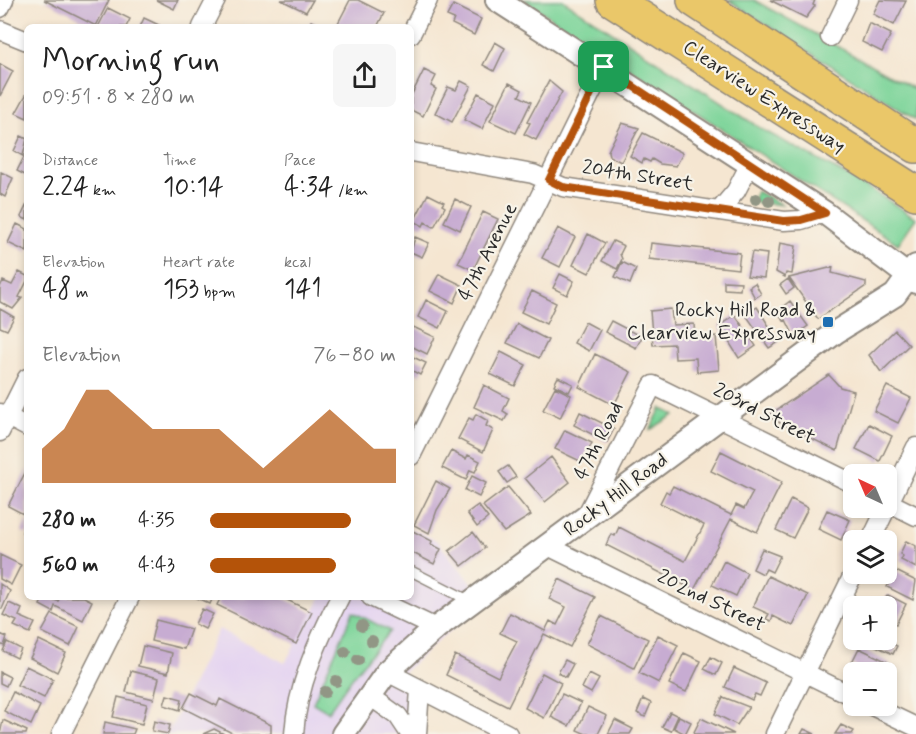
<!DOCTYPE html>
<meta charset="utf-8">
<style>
:root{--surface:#fff;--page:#f6f6f6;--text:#222;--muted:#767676;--accent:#b45309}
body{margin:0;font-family:Mynerve,sans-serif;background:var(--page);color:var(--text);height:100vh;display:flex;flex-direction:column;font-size:22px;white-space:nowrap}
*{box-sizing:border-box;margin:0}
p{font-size:20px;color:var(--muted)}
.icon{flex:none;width:33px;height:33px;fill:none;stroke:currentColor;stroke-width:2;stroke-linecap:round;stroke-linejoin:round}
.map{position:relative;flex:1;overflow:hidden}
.drawer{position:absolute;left:24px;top:24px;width:390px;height:576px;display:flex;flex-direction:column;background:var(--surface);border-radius:9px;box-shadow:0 3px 9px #0003}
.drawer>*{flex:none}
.needle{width:39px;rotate:316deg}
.tools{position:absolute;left:843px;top:464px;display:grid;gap:12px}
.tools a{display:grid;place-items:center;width:54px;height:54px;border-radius:9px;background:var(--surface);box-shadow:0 3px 9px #0003;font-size:30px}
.pin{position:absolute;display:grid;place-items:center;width:51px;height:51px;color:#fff;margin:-26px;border-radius:12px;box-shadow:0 3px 9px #0006}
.round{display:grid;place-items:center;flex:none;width:63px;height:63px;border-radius:9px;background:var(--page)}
.head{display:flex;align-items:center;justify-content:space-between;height:102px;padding:0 18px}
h1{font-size:33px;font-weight:600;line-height:45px}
.stats{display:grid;grid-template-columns:repeat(3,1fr);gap:9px;height:102px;padding:6px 18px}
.stats div{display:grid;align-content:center}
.stats b{font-size:26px;font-weight:600}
.stats small{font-size:16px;font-weight:400}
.stats p{font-size:16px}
.chart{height:168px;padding:12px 18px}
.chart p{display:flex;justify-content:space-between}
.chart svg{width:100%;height:108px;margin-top:6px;fill:var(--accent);opacity:.7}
ul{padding:0 18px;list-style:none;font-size:20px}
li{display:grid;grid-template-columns:96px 72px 1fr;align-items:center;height:45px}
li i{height:15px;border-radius:8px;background:var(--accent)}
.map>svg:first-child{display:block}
.built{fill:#e4d3f1}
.green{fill:#7cd499;stroke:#548062;stroke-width:1.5}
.building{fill:#c7acd2}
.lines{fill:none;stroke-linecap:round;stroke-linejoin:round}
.service-casing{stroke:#90887e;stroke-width:12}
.minor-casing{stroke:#90887e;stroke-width:21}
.tertiary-casing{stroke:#90887e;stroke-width:26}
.motorway-casing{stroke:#90887e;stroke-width:36}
.service{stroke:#fff;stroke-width:9}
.minor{stroke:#fff;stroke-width:18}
.tertiary{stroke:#fff;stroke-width:22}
.motorway{stroke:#eac769;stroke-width:33}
.tree{fill:#919685}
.route-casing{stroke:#fff;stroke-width:12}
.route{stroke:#b45309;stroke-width:8}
.poi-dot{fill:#1f6fb2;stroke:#f7f3e8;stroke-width:2}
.labels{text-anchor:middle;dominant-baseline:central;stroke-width:4.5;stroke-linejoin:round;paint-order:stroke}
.street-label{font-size:20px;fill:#2b2b2b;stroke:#f7f3e8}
.poi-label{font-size:20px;fill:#2b2b2b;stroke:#f7f3e8;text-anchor:end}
</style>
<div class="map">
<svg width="916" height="734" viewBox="0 0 916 734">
<rect width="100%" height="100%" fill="#f7f3e8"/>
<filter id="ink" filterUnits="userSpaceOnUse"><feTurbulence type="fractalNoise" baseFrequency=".0167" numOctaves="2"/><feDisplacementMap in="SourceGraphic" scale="12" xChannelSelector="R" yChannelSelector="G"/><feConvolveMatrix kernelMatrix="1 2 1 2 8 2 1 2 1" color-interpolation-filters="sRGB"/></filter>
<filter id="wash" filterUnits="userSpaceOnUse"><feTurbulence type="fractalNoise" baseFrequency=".008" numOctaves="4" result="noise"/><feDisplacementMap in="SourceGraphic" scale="24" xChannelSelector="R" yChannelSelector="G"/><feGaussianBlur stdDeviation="1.35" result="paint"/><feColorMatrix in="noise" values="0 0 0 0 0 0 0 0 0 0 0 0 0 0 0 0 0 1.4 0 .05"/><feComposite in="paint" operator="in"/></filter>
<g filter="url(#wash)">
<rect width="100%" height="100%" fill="#f5e6d1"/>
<path class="built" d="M411,528L437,541L489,604L443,636L404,672L422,734H168L219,629L285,663L321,597H411Z"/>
<path class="green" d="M524,0H563L763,130L859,182L916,218L898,244Z
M728,0H754L916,90V120Z
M756,191L783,205L753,202Z
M661,408L674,415L650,430Z
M353,612L390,631L354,675L328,712L313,703Z"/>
<g id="blocks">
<path class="building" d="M44,0H109L96,26Z
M156,0H178L174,9Z
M281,0H313L306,12Z
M350,0H358L384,13L377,27H336Z
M770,0H815L813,5L815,6L806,18Z
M880,0L906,1L894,25L873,14Z
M453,5L481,19L474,35L452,24L454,19L447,16Z
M108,8L130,19L126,27H98Z
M144,18L163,27H140Z
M311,21L323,27H307Z
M869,23L891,34L882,52L862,42Z
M495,42L505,48L494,71L483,65Z
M0,64L13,71L0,96Z
M424,70L436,76L431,86L436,89L423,116L411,110V96Z
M461,81L471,86L452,122L435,113L448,87L456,90Z
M549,81L562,92L536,140L524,134L530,123L527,122Z
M509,83L522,90L519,96L531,102L516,133L490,121Z
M27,93V118L16,113Z
M478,93L495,102L482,129L464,120Z
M622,123L639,128L621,162L609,156L608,151Z
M643,133L683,153L676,166L660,164L652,159L650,162L644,159L642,163L630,156Z
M21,136L27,139L23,156L14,151Z
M24,157L27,158V176L17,171Z
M1,172L13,178L5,197L0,194Z
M428,194L444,202L442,205L445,207L434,227L425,222L423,226L414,221Z
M455,199L471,207L460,230L444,222Z
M27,204V220L21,217Z
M483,212L498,219L473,270L458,263Z
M17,224L27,229V252L8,243Z
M558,228L575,237L560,267L542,258Z
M588,234L605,243L589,273L573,265Z
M415,237L429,243L422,257L411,252Z
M613,241L624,246L620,254L622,259L617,269L602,261Z
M651,243L740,253L738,269L649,259Z
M780,243L796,246L792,274L786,273L785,277L776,272Z
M752,252L767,254L764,278L747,276Z
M622,262L636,269L630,284L615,277Z
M833,267L832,273L866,282V286L818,319L789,278Z
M19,272L27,276V281L19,297L22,298L13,309L0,302V287L3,281L12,285Z
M439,274L462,285L454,303L430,291Z
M560,274L574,281L567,295L553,288Z
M788,279L794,288L786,294L780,285Z
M724,281L741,282L740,290L724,289Z
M755,283L761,294L755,298L749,287Z
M532,291L556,303L546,324L521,312Z
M426,300L448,311L440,328L418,317Z
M790,301L808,326L794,336L786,320L784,321L777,311Z
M757,307L779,342L769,348L746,315Z
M0,309L14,317L7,330L0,327Z
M671,309L673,325L694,324L695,338L716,336L719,370L697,372L696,358L675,359L674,344L653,345L650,311Z
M735,315L756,346L739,358L719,326Z
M611,321L642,337L636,348L605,332Z
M585,322L600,330L589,351L574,343Z
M517,324L548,340L539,358L507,343Z
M411,326L435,337L427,354L411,346Z
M895,330L909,345L881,372L869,355Z
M501,352L526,365L515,386L490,374Z
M595,354L631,372L614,405L579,387Z
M411,356L426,363L420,375L411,370Z
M829,375L840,387L854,391L837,451L770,418L772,413Z
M558,377L573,384L569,392L554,385Z
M484,385L509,398L503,411L508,414L504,421L474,407Z
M887,386L911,398L898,423L874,411Z
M555,387L571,395L560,418L543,410Z
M580,412L614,429L607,442L574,425Z
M476,414L488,421L486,426L493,430L483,452L458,439L469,418L473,420Z
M869,424L892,436L880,461L856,449Z
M565,430L592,443L582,462L555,449Z
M451,451L466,459L468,455L480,461L475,472L470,470L466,480L442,468Z
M721,451L782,482L757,532L731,519L694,590L606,545L611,534L615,536L619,527L685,561L704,525L660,503L666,491L669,493L673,486L731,515L736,505L744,509L753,492L711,471Z
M551,457L570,482L545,502L525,478Z
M508,466L516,477L507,483L499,472Z
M27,469V516L8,506Z
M472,476L486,483L479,497L465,490Z
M436,481L450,489L437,510L429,533L414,525Z
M508,487L531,515L504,532L483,506Z
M791,499L808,508L793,538L776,530Z
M478,505L488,518L477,527L467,513Z
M827,510L850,520L841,540L818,529Z
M27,520V534L22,532Z
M411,530L432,541L431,544L441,549L434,564L411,552Z
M473,532L485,548L462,566L449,551Z
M906,541L916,546V568L901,560L903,556L900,554Z
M762,549L780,556L772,572L766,569L763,574L753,569Z
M0,555L21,565L11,585L0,579Z
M724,561L747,573L736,596L712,585Z
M896,571L916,581L913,600L887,587Z
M768,576L808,595L793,626L773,616L771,621L766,619L769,614L753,607Z
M559,579L595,597L570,647L544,634L508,706L446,675L455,655L498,677L517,641L500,633L510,613L545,631L550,621L557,625L566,607L549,599Z
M0,584L10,591L2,609L0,608Z
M888,595L906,604L896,624L886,620V606H879Z
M44,597L58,601L60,597H84L92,601L83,620L55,606L53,612L40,605Z
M195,597H213L210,604Z
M221,597H281L312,612L296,644L217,605Z
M9,603L22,609L19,616L35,623L30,633L14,626L17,621L3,615Z
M202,609L213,614L205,629L195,624Z
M52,614L79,627L70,646L42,632Z
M601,616L648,639L634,668L587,644Z
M156,620L191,629L184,649L151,641Z
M886,627L893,630L887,641L897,646L893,654L865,641L886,639Z
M0,634L7,637L4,646L0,644Z
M658,635L678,645L659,683L639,673Z
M39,640L66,653L57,672L30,658Z
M7,642L21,649L17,658L3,651Z
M143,646L172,653L168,673L138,666Z
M859,648L890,663L886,672H868L851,664Z
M684,653L701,661L686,692L669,684Z
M711,657L722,663L716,675L704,669Z
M565,660L573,664L566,677L558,673Z
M26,666L53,679L44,698L17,685Z
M734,668L766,683L760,696L755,694L752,700L725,687Z
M131,671L159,678L154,699L126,692Z
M0,672L10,677L6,686L0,683Z
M542,673L561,683L544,718L525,708Z
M589,674L599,679L591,693L582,688Z
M13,692L40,706L31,725L4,711Z
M191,693L217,706L220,699L271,725V734H234L183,708Z
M562,694L581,703L569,726L551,717Z
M167,695L182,699L180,710L164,705Z
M118,697L147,704L142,724L113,717Z
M723,697L749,707L737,725L715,714Z
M643,699L651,703L645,717L637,713Z
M588,707L607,716L598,734H586L577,730Z
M670,712L678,716L671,731L662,727Z
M679,716L691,722L685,734L674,728Z
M701,718L734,734H693Z
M3,720L27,731L26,734H0Z
M615,720L633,729L630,734H608Z
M154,721L170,725L168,734L152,731Z
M105,722L135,729L133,734H103Z
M841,725L854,731L852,734H835Z
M214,729L224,734H203Z
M804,729L815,734H801Z"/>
</g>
</g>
<g filter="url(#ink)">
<use href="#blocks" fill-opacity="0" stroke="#90887e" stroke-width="1.5"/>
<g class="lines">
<defs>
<path id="service" d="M411,571L470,601"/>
<path id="minor" d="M0,8L4,0
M202,27L216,0
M0,30L27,41
M411,34L428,0
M830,37L848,0
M411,152L533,174L563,187L784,221L801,220L825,213
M719,211L736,191L750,164
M0,413L27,427
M0,432L27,378
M411,456L604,67
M886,501L916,516
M586,516L653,385L854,484
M871,540L916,447
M548,546L854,697
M371,597L436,628
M387,672L508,734
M370,696L398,716L410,734
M870,705L916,727
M61,734L130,597
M294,734C297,686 318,640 340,597
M417,734L420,689
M775,734L854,573"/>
<path id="tertiary" d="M497,0L825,213L916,282
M343,734L387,672L436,628L836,332L895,295L916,266"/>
<path id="motorway" d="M613,0L916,193
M694,0L916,146"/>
</defs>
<use href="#service" class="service-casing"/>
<use href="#minor" class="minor-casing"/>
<use href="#tertiary" class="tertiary-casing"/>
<use href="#motorway" class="motorway-casing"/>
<use href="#service" class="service"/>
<use href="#minor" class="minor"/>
<use href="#tertiary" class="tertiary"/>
<use href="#motorway" class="motorway"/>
</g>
<g class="tree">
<circle cx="756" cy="199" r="6"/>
<circle cx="769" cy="201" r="6"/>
<circle cx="362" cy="626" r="6"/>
<circle cx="372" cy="641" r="6"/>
<circle cx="345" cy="652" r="6"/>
<circle cx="358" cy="660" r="6"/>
<circle cx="336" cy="681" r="6"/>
<circle cx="325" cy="692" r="6"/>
</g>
</g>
<g class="lines" filter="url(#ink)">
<defs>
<path id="route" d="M604,67L825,213L801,220L784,221L563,187L549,180Z"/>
</defs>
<use href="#route" class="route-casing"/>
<use href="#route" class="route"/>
</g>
<rect class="poi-dot" x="822" y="316" width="12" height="12" rx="3"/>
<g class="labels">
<g class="street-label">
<text transform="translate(764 97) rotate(33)">Clearview Expressway</text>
<text transform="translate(638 176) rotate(9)">204th Street</text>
<text transform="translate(488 252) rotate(-63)">47th Avenue</text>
<text transform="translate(764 414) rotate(27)">203rd Street</text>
<text transform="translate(599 441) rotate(-63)">47th Road</text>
<text transform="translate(616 495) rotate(-37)">Rocky Hill Road</text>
<text transform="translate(711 601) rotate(26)">202nd Street</text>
</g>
<g class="poi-label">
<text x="816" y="310">Rocky Hill Road &amp;<tspan x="816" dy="23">Clearview Expressway</tspan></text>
</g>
</g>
</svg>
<div class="tools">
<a><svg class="needle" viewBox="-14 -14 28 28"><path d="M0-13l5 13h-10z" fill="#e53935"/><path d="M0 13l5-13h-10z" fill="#767676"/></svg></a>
<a><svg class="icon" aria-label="layers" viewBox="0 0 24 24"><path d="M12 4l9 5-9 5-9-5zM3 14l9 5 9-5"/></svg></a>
<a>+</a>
<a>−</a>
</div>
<div class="pin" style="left:604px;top:67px;background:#1e9e55"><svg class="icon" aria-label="arrive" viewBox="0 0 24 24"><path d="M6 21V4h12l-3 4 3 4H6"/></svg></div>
<section class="drawer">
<div class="head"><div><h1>Morning run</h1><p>09:51 · 8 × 280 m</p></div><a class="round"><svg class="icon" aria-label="share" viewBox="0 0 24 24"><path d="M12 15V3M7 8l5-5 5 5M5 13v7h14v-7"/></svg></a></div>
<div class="stats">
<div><p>Distance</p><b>2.24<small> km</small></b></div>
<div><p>Time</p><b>10:14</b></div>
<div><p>Pace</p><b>4:34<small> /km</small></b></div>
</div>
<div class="stats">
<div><p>Elevation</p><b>48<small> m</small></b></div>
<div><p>Heart rate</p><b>153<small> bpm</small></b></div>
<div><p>kcal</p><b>141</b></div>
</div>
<div class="chart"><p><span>Elevation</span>76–80 m</p>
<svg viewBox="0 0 160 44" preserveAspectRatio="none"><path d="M0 44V30L10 22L20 6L30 6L40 14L50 22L60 22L70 22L80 22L90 30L100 38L110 30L120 22L130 14L140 22L150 30L160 30V44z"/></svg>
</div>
<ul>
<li><b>280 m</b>4:35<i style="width:76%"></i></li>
<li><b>560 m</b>4:43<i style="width:68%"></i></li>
</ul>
</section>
</div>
